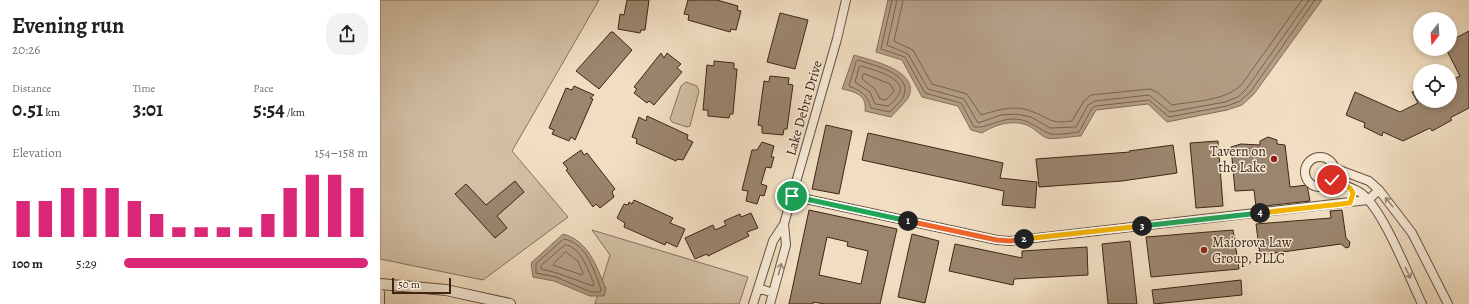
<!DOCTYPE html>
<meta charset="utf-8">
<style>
:root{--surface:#fff;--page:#f2f2f2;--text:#202124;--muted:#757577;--accent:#db2777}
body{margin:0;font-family:Alegreya,serif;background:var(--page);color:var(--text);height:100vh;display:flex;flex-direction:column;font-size:15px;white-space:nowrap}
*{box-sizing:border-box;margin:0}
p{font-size:13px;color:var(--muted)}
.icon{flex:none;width:22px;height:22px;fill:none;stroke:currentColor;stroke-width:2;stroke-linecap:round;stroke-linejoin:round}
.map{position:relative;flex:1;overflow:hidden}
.panel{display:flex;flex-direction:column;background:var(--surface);width:380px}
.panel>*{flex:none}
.needle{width:26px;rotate:197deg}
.tools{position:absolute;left:1033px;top:12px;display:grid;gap:8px}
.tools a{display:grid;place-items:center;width:44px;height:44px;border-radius:50%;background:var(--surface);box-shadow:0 2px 6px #0003;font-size:20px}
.scale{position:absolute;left:12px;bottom:10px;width:59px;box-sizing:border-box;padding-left:4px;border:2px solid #3d2514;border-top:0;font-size:11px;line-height:14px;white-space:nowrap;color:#3d2514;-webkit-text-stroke:3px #f6ead7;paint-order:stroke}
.pin{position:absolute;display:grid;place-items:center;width:34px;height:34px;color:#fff;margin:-17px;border:2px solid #fff;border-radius:50%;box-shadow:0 1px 4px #0007}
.km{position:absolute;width:20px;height:20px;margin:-10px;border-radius:50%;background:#222;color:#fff;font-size:11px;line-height:20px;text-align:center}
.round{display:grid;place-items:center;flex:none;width:42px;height:42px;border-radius:16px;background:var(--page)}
.headline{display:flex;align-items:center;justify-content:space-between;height:68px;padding:0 12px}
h1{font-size:22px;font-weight:700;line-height:30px}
.figures{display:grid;grid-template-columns:repeat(3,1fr);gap:6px;height:68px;padding:4px 12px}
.figures div{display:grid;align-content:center}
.figures b{font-size:20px;font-weight:700}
.figures small{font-size:11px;font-weight:400}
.figures p{font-size:11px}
.chart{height:112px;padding:8px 12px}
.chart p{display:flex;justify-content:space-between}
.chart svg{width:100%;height:72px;margin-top:4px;stroke:var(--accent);stroke-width:6}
ul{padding:0 12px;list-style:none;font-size:13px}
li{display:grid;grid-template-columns:64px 48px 1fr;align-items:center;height:30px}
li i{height:10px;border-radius:5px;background:var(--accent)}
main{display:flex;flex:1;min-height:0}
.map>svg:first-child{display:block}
.green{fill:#d2bfa4;stroke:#88725c}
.water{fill:#b49f87;stroke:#846e59}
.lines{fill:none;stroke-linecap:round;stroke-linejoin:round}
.shore{stroke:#78624e;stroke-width:1}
.building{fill:#9b856e;stroke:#3d2514;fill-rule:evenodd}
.minor-casing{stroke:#6a5340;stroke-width:10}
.tertiary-casing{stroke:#6a5340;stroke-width:12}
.minor{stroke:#f6ead7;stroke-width:8}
.tertiary{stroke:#f6ead7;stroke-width:10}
.oneway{stroke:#9a8876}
.split-1-casing{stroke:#fff;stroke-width:8}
.split-2-casing{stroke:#fff;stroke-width:8}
.split-3-casing{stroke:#fff;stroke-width:8}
.split-4-casing{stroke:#fff;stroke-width:8}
.split-5-casing{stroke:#fff;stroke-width:8}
.split-1{stroke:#22a559;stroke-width:5}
.split-2{stroke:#f0652b;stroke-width:5}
.split-3{stroke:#f5b400;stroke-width:5}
.split-4{stroke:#22a559;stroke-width:5}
.split-5{stroke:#f5b400;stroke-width:5}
.poi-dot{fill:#8f2418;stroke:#f6ead7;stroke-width:1.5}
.labels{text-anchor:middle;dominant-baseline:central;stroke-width:3;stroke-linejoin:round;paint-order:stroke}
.street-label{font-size:14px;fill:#3d2514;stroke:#f6ead7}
.poi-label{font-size:14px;fill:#3d2514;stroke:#f6ead7;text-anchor:end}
</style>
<main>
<section class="panel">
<div class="headline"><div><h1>Evening run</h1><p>20:26</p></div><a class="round"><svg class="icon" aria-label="share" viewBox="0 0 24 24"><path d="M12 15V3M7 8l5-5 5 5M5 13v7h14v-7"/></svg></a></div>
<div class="figures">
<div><p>Distance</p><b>0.51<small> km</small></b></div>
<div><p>Time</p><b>3:01</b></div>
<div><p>Pace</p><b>5:54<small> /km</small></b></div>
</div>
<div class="chart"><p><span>Elevation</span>154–158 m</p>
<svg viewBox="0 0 160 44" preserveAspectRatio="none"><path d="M5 44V22M15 44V22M25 44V14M35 44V14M45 44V14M55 44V22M65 44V30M75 44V38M85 44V38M95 44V38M105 44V38M115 44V30M125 44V14M135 44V6M145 44V6M155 44V14"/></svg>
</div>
<ul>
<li><b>100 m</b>5:29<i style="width:100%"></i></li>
</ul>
</section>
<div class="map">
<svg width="1089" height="304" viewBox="0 0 1089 304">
<rect width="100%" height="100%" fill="#f1dec2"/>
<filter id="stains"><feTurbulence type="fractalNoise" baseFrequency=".005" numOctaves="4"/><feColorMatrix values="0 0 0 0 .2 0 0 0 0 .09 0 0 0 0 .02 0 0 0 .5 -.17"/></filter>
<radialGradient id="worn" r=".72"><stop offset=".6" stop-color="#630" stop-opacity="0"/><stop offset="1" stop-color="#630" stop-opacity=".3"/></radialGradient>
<path class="green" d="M0,0H219L132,151L188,217L103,280L0,259Z
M306,82L317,86L319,91L310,126L307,127L292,122L290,119L301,86Z
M212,230L368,277L359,304H215L230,255Z"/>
<path class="water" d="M508,0H942L874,94L862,105L847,110L787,122L768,104L716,110L701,136C693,136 674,140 667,138C661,136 655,129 649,126C634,119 616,124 602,133L591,130L578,106L542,97L522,60L496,52Z
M474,55C490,60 542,71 528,98C524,104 516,111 511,117L485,111C487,95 476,92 462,89Z
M183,234C209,241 216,266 226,289L224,296H210L174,281L153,277L151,263Z"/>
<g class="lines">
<path class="shore" d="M512,0L501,49L525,57L545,93L581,103L594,127C605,129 620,118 636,119C649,120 656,127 668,133C675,136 691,133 699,132L712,108L716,106L769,100L789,117L847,106L860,101L871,91L935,0
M517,0L507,45L528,54L548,89L584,99L598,123L621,115L636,114L651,117L670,128L696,127L708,105L715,101L769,95L790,112L845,102L858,97L867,88L929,0
M523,0L514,41L533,50L552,84L587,94L601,115C618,110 636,104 653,112C672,119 669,124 692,121L704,101L711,95L770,89L777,92L792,105C815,101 846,101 862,84L922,0
M478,60C492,65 532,73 524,95C522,101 514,107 510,112L491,108C487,94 481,91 469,86L476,62Z
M481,66C491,69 528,78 519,94C517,98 512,103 508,106L495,104L490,92L475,82L479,68Z
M485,74L510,84L514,91L506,100L500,99L495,89L482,79L483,75Z
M184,239C207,243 214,271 221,289L220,292H211L176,277L156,273V264Z
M185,245C200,245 209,272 214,284L213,286L177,273L161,269V266Z
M186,252L198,261L203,273L202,275L173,265L174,263Z"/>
</g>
<path class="building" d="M247,0H269L265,30H261L260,33L238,29L240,14L244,15Z
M308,0H337L358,6L357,10L361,11L356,30L351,29L350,32L308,20L309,15L304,14Z
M400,13L428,20L415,69L387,62Z
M1089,31V108L1070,118L1072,120L1052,131L1050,128L1023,141L1003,132L1002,136L984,127L985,123L966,115L975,92L1020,112L1038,103L1032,92L1040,89V101H1070V85L1072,84L1071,80L1080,76L1066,49H1070V41Z
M231,32H233L252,50L219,89L196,71Z
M281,53L284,58L287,53L301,64L297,68L302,72L274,105L269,101L267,103L254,93L257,89L254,87Z
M334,61L354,63V69H357L353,114H350L349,118L328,116V110H323L327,65L334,66Z
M390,76L409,78L408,84L413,85L407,129H404L403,135L382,133V126L378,125L384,81L389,82Z
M194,86L214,95L210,98L213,99L195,140L191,137L189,141L172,134L174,130L169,128L186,88L192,90Z
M267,116L308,135L307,139L313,142L303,160L297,159L296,161L256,143L257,139L252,137L259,117L266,121Z
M446,125L472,131L459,194L432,189Z
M488,133L623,163L620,178L657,182L655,208L622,205L624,191L482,160Z
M888,137L897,140V144L905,145L910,187L927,185L930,201L876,207L874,190L855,191L851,147L861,144L880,145V141Z
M838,141L843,206L816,208L810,143Z
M382,142L394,146L391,157H394L391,168L386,167L381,184L387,186L384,196L380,195L377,204L366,201L368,191L362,190L372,150H377Z
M793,145L797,173L742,181L659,187L656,159L750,152L749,151Z
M201,150L204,155L207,153L235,189L232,192L234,197L220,208L216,204L213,207L186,170L188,169L183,163Z
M135,181L144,192L117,216L127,228L115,238L75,194L86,184L106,205Z
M254,200L293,218L290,223L305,229L297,247L286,242L285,245L244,227L245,223L237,218L244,204L248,205L249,202L252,204Z
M429,210L517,229L500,304H445L433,302V304H409ZM447,237L468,242L467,246L488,251L481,284L439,275Z
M962,210L966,238L970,242L969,247L966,248L961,244L880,255L876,224L951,218L950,211Z
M371,213L378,228L367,232L369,236L328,256L327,254L315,259L305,238L333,225L335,230L346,225L344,221L360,214L361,217Z
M853,230L859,269L771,277L766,237Z
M532,234L559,241L545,303L518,297Z
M750,241L757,304H728L722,244Z
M575,244L642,258V251L707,247L708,275L634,279L633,285L569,271Z
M861,280L862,295L774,304L772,290Z"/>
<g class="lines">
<defs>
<path id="minor" d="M925 172a15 15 0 1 1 30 0a15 15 0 1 1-30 0Z
M954,168L989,181L999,190L1032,233L1068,304
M952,181C962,184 972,187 981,193C1003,209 1029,277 1042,304
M412,196L617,240L630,241L988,200L999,190
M378,288L393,293
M0,293V304
M373,304L393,241L404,224L457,39L466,0
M390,304L406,245L404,224"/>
<path id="tertiary" d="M0,284L66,290L130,304"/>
</defs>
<use href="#minor" class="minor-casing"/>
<use href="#tertiary" class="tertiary-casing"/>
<use href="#minor" class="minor"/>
<use href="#tertiary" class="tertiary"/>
</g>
<defs><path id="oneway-shaft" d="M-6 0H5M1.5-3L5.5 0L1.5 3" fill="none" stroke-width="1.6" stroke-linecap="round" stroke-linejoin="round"/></defs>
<g class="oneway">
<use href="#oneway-shaft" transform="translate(1009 202) rotate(-129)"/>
<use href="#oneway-shaft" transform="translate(400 269) rotate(-75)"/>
<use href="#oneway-shaft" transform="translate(1028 273) rotate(65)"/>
</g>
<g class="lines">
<defs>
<path id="split-1" d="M412,196L528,221"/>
<path id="split-2" d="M528,221L617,240L630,241L644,239"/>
<path id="split-3" d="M644,239L762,226"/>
<path id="split-4" d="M762,226L880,213"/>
<path id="split-5" d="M880,213L970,203L973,193L970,188L952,180"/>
</defs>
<use href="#split-1" class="split-1-casing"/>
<use href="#split-2" class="split-2-casing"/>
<use href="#split-3" class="split-3-casing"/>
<use href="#split-4" class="split-4-casing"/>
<use href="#split-5" class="split-5-casing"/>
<use href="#split-1" class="split-1"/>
<use href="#split-2" class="split-2"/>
<use href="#split-3" class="split-3"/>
<use href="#split-4" class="split-4"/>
<use href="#split-5" class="split-5"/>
</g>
<g class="poi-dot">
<circle cx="894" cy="159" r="4"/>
<circle cx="824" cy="250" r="4"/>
</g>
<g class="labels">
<g class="street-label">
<text transform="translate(424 108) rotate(-74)">Lake Debra Drive</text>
</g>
<g class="poi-label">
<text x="886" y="151">Tavern on<tspan x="886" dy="16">the Lake</tspan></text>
<text x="832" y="242" text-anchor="start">Maiorova Law<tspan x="832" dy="16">Group, PLLC</tspan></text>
</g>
</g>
<rect width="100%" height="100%" filter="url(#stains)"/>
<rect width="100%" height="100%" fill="url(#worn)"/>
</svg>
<div class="tools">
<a><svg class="needle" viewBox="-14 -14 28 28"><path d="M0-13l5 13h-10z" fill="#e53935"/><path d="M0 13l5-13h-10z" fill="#757577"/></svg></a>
<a><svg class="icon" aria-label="locate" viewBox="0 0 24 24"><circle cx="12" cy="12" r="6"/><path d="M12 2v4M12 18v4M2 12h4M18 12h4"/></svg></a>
</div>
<div class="scale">50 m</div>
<div class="pin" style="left:412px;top:196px;background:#1e9e55"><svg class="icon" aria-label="arrive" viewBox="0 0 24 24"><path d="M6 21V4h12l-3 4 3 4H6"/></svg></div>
<div class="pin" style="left:952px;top:180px;background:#d93025"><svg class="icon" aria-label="check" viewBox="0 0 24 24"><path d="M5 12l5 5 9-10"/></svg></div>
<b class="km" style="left:528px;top:221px">1</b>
<b class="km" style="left:644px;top:239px">2</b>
<b class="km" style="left:762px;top:226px">3</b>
<b class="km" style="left:880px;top:213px">4</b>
</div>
</main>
